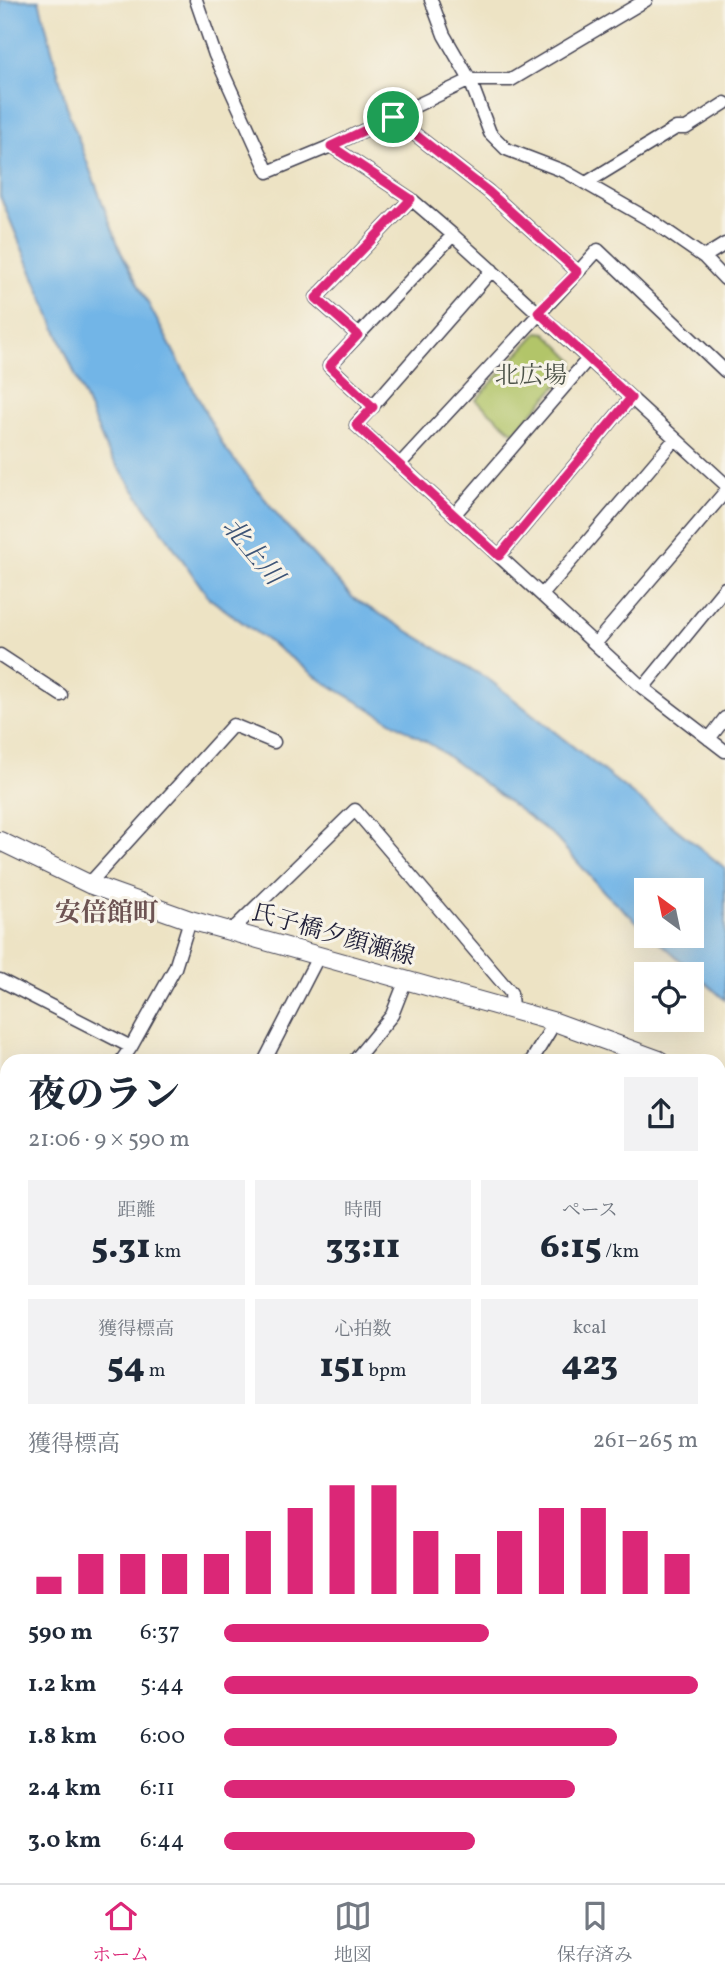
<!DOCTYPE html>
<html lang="ja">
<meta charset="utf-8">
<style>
:root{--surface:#fff;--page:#f2f2f3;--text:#1f2937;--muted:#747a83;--line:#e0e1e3;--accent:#db2777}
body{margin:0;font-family:Vollkorn,"Noto Serif JP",serif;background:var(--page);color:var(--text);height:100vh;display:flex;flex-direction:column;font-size:26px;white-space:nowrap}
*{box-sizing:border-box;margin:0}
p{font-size:23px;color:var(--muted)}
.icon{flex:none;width:38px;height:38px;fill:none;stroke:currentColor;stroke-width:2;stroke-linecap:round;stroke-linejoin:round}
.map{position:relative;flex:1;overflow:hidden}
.drawer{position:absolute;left:0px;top:1054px;width:726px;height:830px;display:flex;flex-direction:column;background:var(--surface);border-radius:21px 21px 0 0;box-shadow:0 7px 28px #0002}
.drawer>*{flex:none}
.needle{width:46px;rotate:327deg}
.tools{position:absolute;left:634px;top:878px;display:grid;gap:14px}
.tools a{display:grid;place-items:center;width:70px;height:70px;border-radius:0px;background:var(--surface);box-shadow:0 7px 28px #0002;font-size:35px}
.pin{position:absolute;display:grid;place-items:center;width:60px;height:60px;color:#fff;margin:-30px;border:4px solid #fff;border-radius:50%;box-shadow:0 2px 7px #0007}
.round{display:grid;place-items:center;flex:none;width:74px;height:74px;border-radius:0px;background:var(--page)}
.head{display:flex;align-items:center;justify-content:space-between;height:119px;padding:0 28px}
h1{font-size:38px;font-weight:800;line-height:52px}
.figures{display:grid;grid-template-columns:repeat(3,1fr);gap:10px;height:119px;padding:7px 28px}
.figures div{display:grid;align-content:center;border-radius:0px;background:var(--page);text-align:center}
.figures b{font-size:35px;font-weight:800}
.figures small{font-size:19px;font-weight:400}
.figures p{font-size:19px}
.chart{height:196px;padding:14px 28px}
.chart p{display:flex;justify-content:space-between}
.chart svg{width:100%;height:126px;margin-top:7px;stroke:var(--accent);stroke-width:6}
ul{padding:0 28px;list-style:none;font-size:23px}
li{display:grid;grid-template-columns:112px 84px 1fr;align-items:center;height:52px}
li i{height:18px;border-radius:9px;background:var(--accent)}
.dock{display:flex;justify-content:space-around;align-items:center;height:98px;border-top:2px solid var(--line);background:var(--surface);font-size:19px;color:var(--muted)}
.dock a{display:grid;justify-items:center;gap:4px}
.dock .current{color:var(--accent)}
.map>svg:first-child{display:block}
.green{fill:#b2c569;stroke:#6a7452;stroke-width:2}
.water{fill:#72b5e7;stroke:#4a6c91;stroke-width:2}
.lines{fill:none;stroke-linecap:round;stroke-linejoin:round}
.stream{stroke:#72b5e7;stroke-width:4.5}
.street-casing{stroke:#403f50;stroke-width:15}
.secondary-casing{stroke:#403f50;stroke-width:20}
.street{stroke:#fff;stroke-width:12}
.secondary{stroke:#fff;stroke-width:18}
.route-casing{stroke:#fff;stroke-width:14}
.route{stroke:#db2777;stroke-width:9}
.labels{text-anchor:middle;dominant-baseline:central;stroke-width:6;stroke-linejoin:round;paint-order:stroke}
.park-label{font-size:24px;fill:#4d5349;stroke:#f7f3e8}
.street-label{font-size:24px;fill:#22223b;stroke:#f7f3e8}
.water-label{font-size:26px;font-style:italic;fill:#3e5577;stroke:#f7f3e8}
.neighbourhood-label{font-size:26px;font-weight:bold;fill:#6d5453;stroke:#f7f3e8}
</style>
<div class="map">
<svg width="725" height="1883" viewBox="0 0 725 1883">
<rect width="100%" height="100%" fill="#f7f3e8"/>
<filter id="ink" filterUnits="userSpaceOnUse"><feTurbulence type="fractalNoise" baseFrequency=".0143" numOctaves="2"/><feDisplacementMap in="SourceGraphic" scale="14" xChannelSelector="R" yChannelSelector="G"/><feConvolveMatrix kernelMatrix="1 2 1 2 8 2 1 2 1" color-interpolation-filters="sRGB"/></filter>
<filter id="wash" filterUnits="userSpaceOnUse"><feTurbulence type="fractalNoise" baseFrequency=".00686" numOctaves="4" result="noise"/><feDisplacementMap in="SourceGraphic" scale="28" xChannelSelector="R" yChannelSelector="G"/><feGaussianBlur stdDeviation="1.57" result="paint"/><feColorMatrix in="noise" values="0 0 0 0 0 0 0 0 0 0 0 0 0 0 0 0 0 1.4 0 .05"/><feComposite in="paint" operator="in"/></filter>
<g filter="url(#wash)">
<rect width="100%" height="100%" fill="#ede3c4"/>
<path class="green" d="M538,332L546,333L574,361L573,368L514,433L476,400Z
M0,1759L7,1762V1868L0,1870Z"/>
<path class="water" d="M0,0H39L69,114L121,252L224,447L284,523L353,598L491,681L725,868V1000L653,936H691V891H646V930L606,894L553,835L435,747L324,682L209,598L107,451L0,196Z"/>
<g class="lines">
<path class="stream" d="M0,1329L7,1327"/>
</g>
</g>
<g filter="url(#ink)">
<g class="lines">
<defs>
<path id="street" d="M196,0L215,55L268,172L331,146L411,199L453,235L725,484
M431,0L444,35L470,80L490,133L506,149L566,172L655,223L704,257L725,279
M393,117L489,192L578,272L399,465
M331,146L470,80H511L646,0
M586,183L676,128H686L725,103
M704,257L725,244
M492,270L356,425L643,688L725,751
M578,272L598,250L725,371
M358,335L316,298L411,199
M373,407L329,366L453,235
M454,515L588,359
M499,556L631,398
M542,595L675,439
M595,644L725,492
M0,655L61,695
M643,688L725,588
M709,739L725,718
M89,884L233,725L274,742
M230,932L355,810L511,993L512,1010
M0,980L131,1047L175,968L190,920
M122,1060L131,1047
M265,1060L318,957
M355,1060L392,1015L405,982
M532,1060L555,1022
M0,1109L7,1113
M0,1220L7,1219
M719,1295L725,1288
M0,1400L7,1406
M0,1456L7,1446
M0,1749L7,1753
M392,1876L411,1883
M582,1876L588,1883
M0,1881L18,1876
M279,1883L284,1876"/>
<path id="secondary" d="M0,841L89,884L190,920L555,1022L659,1060
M719,1100L725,1104
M0,1626L7,1629
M719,1645L725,1643"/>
</defs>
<use href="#street" class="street-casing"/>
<use href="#secondary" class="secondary-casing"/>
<use href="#street" class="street"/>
<use href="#secondary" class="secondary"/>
</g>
</g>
<g class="lines" filter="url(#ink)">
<defs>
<path id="route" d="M393,117L489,192L578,272L538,312L631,398L499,556L356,425L373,407L329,366L358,335L316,298L411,199L331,146Z"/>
</defs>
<use href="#route" class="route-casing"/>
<use href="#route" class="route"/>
</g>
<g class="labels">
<g class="park-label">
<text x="531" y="377">北広場</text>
</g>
<g class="street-label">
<text transform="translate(333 936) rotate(16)">氏子橋夕顔瀬線</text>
</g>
<g class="water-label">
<text transform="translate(252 552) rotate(50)">北上川</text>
</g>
<g class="neighbourhood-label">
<text x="107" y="914">安倍館町</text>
</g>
</g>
</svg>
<div class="tools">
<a><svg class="needle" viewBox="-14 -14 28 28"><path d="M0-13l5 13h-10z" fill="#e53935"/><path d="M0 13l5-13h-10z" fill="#747a83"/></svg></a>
<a><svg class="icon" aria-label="locate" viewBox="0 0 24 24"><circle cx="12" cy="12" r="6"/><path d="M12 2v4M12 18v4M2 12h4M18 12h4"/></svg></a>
</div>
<div class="pin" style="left:393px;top:117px;background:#1e9e55"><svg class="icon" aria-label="arrive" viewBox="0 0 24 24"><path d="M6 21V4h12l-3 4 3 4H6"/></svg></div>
<section class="drawer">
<div class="head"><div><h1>夜のラン</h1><p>21:06 · 9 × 590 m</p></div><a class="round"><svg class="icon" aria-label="share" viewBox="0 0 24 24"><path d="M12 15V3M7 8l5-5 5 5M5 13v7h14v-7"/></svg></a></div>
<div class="figures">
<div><p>距離</p><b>5.31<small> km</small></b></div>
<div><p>時間</p><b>33:11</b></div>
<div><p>ペース</p><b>6:15<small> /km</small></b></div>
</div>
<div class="figures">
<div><p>獲得標高</p><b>54<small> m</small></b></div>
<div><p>心拍数</p><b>151<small> bpm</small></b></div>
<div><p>kcal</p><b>423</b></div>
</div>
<div class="chart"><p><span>獲得標高</span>261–265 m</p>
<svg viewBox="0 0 160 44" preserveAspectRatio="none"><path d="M5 44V38M15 44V30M25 44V30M35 44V30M45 44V30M55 44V22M65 44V14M75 44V6M85 44V6M95 44V22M105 44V30M115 44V22M125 44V14M135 44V14M145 44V22M155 44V30"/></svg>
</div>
<ul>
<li><b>590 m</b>6:37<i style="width:56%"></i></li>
<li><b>1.2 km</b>5:44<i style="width:100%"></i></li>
<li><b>1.8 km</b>6:00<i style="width:83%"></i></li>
<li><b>2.4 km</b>6:11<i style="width:74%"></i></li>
<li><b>3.0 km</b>6:44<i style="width:53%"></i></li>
</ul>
</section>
</div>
<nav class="dock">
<a class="current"><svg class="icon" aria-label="home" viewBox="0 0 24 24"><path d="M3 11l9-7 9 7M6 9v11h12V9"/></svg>ホーム</a>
<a><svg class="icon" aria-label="map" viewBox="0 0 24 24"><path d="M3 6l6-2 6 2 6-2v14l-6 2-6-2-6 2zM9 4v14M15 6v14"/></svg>地図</a>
<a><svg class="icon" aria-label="saved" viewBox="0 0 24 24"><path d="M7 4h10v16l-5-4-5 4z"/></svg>保存済み</a>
</nav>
